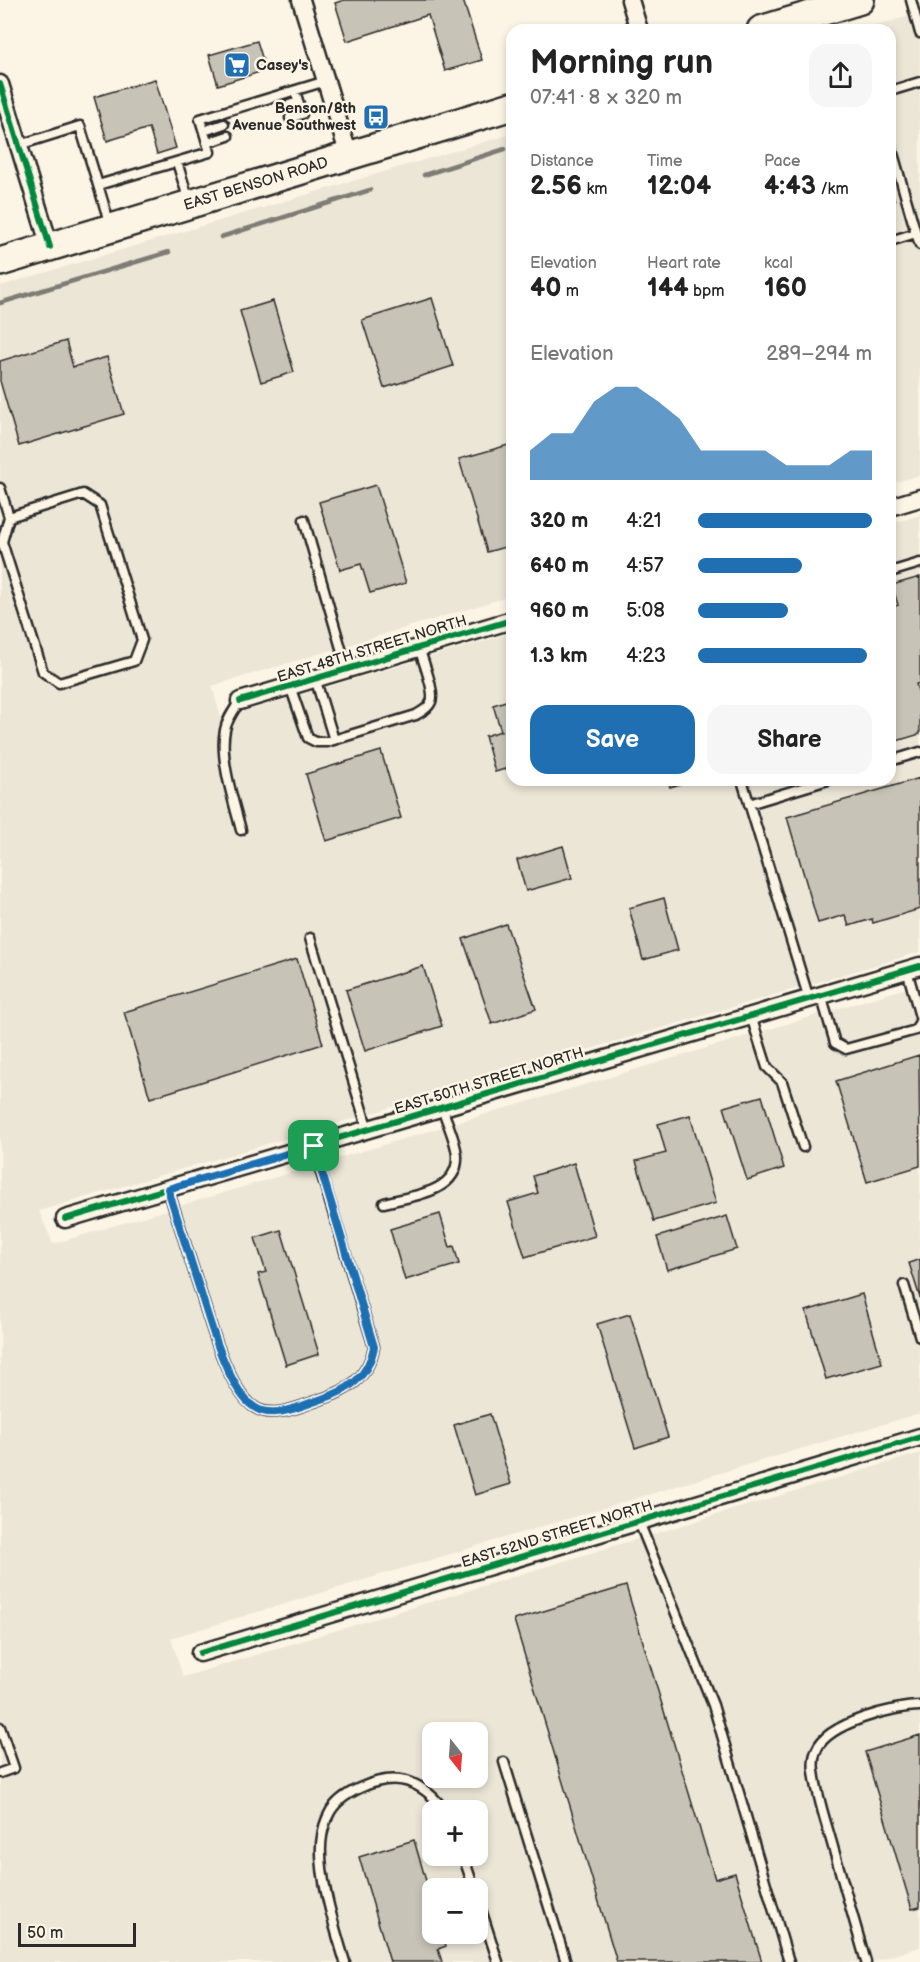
<!DOCTYPE html>
<meta charset="utf-8">
<style>
:root{--surface:#fff;--page:#f6f6f6;--text:#222;--muted:#767676;--accent:#1f6fb2}
body{margin:0;font-family:"Balsamiq Sans",sans-serif;background:var(--page);color:var(--text);height:100vh;display:flex;flex-direction:column;font-size:22px;white-space:nowrap}
*{box-sizing:border-box;margin:0}
p{font-size:20px;color:var(--muted)}
.icon{flex:none;width:33px;height:33px;fill:none;stroke:currentColor;stroke-width:2;stroke-linecap:round;stroke-linejoin:round}
.map{position:relative;flex:1;overflow:hidden}
.panel{position:absolute;left:506px;top:24px;width:390px;height:762px;display:flex;flex-direction:column;background:var(--surface);border-radius:18px;box-shadow:0 3px 9px #0003}
.panel>*{flex:none}
.needle{width:39px;rotate:163deg}
.controls{position:absolute;left:422px;top:1722px;display:grid;gap:12px}
.controls a{display:grid;place-items:center;width:66px;height:66px;border-radius:12px;background:var(--surface);box-shadow:0 3px 9px #0003;font-size:30px}
.scale{position:absolute;left:18px;bottom:15px;width:118px;box-sizing:border-box;padding-left:6px;border:3px solid #2b2b2b;border-top:0;font-size:16px;line-height:21px;white-space:nowrap;color:#2b2b2b;-webkit-text-stroke:4px #fcf5e5;paint-order:stroke}
.pin{position:absolute;display:grid;place-items:center;width:51px;height:51px;color:#fff;margin:-26px;border-radius:12px;box-shadow:0 3px 9px #0006}
.round{display:grid;place-items:center;flex:none;width:63px;height:63px;border-radius:18px;background:var(--page)}
.headline{display:flex;align-items:center;justify-content:space-between;height:102px;padding:0 24px}
h1{font-size:33px;font-weight:800;line-height:45px}
.metrics{display:grid;grid-template-columns:repeat(3,1fr);gap:9px;height:102px;padding:6px 24px}
.metrics div{display:grid;align-content:center}
.metrics b{font-size:26px;font-weight:800}
.metrics small{font-size:16px;font-weight:400}
.metrics p{font-size:16px}
.chart{height:168px;padding:12px 24px}
.chart p{display:flex;justify-content:space-between}
.chart svg{width:100%;height:108px;margin-top:6px;fill:var(--accent);opacity:.7}
.button{display:flex;gap:12px;margin-top:auto;padding:12px 24px}
.button a{flex:1;height:69px;border-radius:18px;background:var(--accent);color:#fff;font-size:24px;font-weight:800;line-height:69px;text-align:center}
.button a+a{background:var(--page);color:var(--text)}
ul{padding:0 24px;list-style:none;font-size:20px}
li{display:grid;grid-template-columns:96px 72px 1fr;align-items:center;height:45px}
li i{height:15px;border-radius:8px;background:var(--accent)}
.map>svg:first-child{display:block}
.built{fill:#ece6d7;fill-rule:evenodd}
.lines{fill:none;stroke-linecap:round;stroke-linejoin:round}
.stream{stroke:#7d7b74;stroke-width:4.5}
.building{fill:#c8c3b7;stroke:#2b2b2b;stroke-width:1.5}
.lane-casing{stroke:#2b2b2b;stroke-width:13}
.street-casing{stroke:#2b2b2b;stroke-width:21}
.primary-casing{stroke:#2b2b2b;stroke-width:32}
.lane{stroke:#fcf5e5;stroke-width:8}
.street{stroke:#fcf5e5;stroke-width:16}
.primary{stroke:#fcf5e5;stroke-width:27}
.cycleway-casing{stroke:#fcf5e5;stroke-width:10}
.cycleway{stroke:#00873e;stroke-width:6}
.route-casing{stroke:#fff;stroke-width:12}
.route{stroke:#1f6fb2;stroke-width:8}
.labels{text-anchor:middle;dominant-baseline:central;stroke-width:5;stroke-linejoin:round;paint-order:stroke}
.poi-label{font-size:15px;font-weight:bold;fill:#2b2b2b;stroke:#fcf5e5;text-anchor:start}
.street-label{font-size:15px;fill:#2b2b2b;stroke:#fcf5e5}
</style>
<div class="map">
<svg width="920" height="1962" viewBox="0 0 920 1962">
<rect width="100%" height="100%" fill="#fcf5e5"/>
<filter id="ink" filterUnits="userSpaceOnUse"><feTurbulence type="fractalNoise" baseFrequency=".0167" numOctaves="2"/><feDisplacementMap in="SourceGraphic" scale="12" xChannelSelector="R" yChannelSelector="G"/><feConvolveMatrix kernelMatrix="1 2 1 2 8 2 1 2 1" color-interpolation-filters="sRGB"/></filter>
<g filter="url(#ink)">
<path class="built" d="M920,13V475L890,484V30H862Z
M511,134V596L212,686L221,718L511,633L512,780H890V524L920,515V952L39,1211L53,1244L920,984V1413L171,1638L183,1677L920,1453V1947L872,1962H0V286ZM432,1732H477V1778H432ZM432,1810H477V1856H432ZM432,1888H477V1934H432Z"/>
<g class="lines">
<path class="stream" d="M424,175L505,149
M221,237L370,190
M0,303L169,252"/>
</g>
<path class="building" d="M344,0H463L482,60L445,71L428,15L347,41L335,3Z
M257,41L266,70L218,85L209,55Z
M155,79L176,148L157,154L149,128L107,141L94,97Z
M890,185L895,201L890,203Z
M432,298L453,366L384,388L362,320Z
M273,301L294,372L261,382L240,311Z
M66,341L73,367L107,357L124,414L19,446L0,381V361Z
M512,444V545L487,552L459,459Z
M376,485L406,583L370,593L361,564L340,570L319,502Z
M920,577V683L916,684L920,697V734L890,743V608L898,605L892,585Z
M512,699V767L495,772L485,736L501,731L493,705Z
M381,751L401,818L326,841L306,774Z
M920,778V909L873,923L872,919L849,926L845,915L818,923L787,817Z
M668,780H694L670,787Z
M563,846L572,878L526,891L517,860Z
M664,898L678,950L643,960L629,908Z
M506,924L536,1009L492,1024L463,939Z
M297,959L323,1044L150,1098L124,1012Z
M423,966L442,1026L365,1051L346,990Z
M919,1055L920,1166L867,1182L836,1081Z
M762,1096L784,1168L747,1180L724,1107Z
M690,1115L716,1203L654,1221L636,1161L666,1153L658,1124Z
M574,1163L595,1236L525,1257L508,1202L538,1193L533,1176Z
M440,1214L450,1247L454,1246L459,1264L405,1280L390,1229Z
M727,1216L737,1249L667,1270L657,1237Z
M281,1230L319,1354L286,1365L258,1274L266,1272L255,1238Z
M920,1259V1298L909,1263Z
M862,1294L882,1363L826,1379L806,1311Z
M630,1314L668,1437L635,1448L597,1324Z
M490,1414L511,1484L475,1495L454,1425Z
M626,1586L715,1879L735,1873L762,1962H617L514,1620Z
M920,1735V1907L912,1909L865,1752Z
M414,1840L432,1901V1934H442L446,1946L438,1949L442,1962H390L359,1857Z"/>
<g class="lines">
<defs>
<path id="lane" d="M911,0L920,33
M890,91L920,82
M286,106L298,102
M290,118L302,114L295,91
M204,131L224,124
M207,143L228,136
M890,143L916,233L890,241
M19,145L80,126L98,185L210,152L200,119L326,81
M177,162L189,201
M98,185L110,225
M916,233L920,245
M0,488L9,517L2,542L43,672L59,683L134,661L142,640L100,505L83,494L9,517
M304,520L347,669
M890,572L920,563
M315,678L334,740
M290,686L308,738L316,742H327L416,715C422,711 428,709 431,702C436,692 422,659 419,647
M240,701C234,710 227,719 225,730C219,757 234,803 241,830
M890,761L920,752
M742,780L809,999
M749,804L828,780
M310,938L368,1130
M907,970L920,1017
M821,995L835,1043L846,1049L916,1030L920,1021
M751,1016L767,1067L782,1082L803,1147
M168,1189C178,1221 188,1252 198,1284C208,1315 227,1389 254,1407C272,1420 301,1406 319,1400C348,1391 368,1378 374,1347L313,1146
M384,1203C410,1196 458,1193 457,1157C457,1143 446,1121 442,1107
M904,1285L920,1337
M639,1522L713,1705L789,1962
M0,1727L14,1768L0,1773
M504,1762L566,1962
M463,1856L474,1888
M477,1897L498,1962
M345,1962C335,1929 316,1869 322,1836C323,1829 326,1820 329,1814C339,1793 377,1777 400,1780C418,1782 434,1796 444,1810
M866,1962C855,1924 844,1885 833,1847C826,1822 817,1797 814,1771C813,1764 814,1755 817,1749C828,1723 895,1706 920,1706"/>
<path id="street" d="M301,0L349,156
M630,0L639,30
M0,84L50,247
M890,507L920,498
M240,701L512,620
M65,1219L920,966
M200,1653L920,1437"/>
<path id="primary" d="M761,30L860,0
M0,262L512,106"/>
</defs>
<use href="#lane" class="lane-casing"/>
<use href="#street" class="street-casing"/>
<use href="#primary" class="primary-casing"/>
<use href="#lane" class="lane"/>
<use href="#street" class="street"/>
<use href="#primary" class="primary"/>
<defs>
<path id="cycleway" d="M0,84L50,247
M240,701L512,620
M65,1219L920,966
M200,1653L920,1437"/>
</defs>
<use href="#cycleway" class="cycleway-casing"/>
<use href="#cycleway" class="cycleway"/>
</g>
</g>
<g class="lines" filter="url(#ink)">
<defs>
<path id="route" d="M314,1146L374,1347C368,1378 348,1391 319,1400C301,1406 272,1420 254,1407C227,1389 208,1315 198,1284C188,1252 178,1221 168,1189Z"/>
</defs>
<use href="#route" class="route-casing"/>
<use href="#route" class="route"/>
</g>
<defs>
<symbol id="supermarket-square" viewBox="-11 -11 22 22"><rect x="-9" y="-9" width="18" height="18" rx="4" fill="#1f6fb2" stroke="#fcf5e5"/><path d="M-6-5.5h2.5l.6 2H6L4.5 2H-2.5L-4.4-4H-6ZM-1.5 3.2a1.3 1.3 0 1 0 .1 0ZM3 3.2a1.3 1.3 0 1 0 .1 0Z" fill="#fff"/></symbol>
<symbol id="bus-square" viewBox="-11 -11 22 22"><rect x="-9" y="-9" width="18" height="18" rx="4" fill="#1f6fb2" stroke="#fcf5e5"/><path d="M-5-6H5V4H4V6H2V4H-2V6H-4V4H-5ZM-3.5-4V0h7V-4ZM-3.5 1.2v1.5H-2V1.2ZM2 1.2v1.5H3.5V1.2Z" fill="#fff"/></symbol>
</defs>
<g fill-rule="evenodd">
<use href="#supermarket-square" x="222" y="50" width="30" height="30"/>
<use href="#bus-square" x="361" y="102" width="30" height="30"/>
</g>
<g class="labels">
<g class="poi-label">
<text x="256" y="65">Casey's</text>
<text x="356" y="108" text-anchor="end">Benson/8th<tspan x="356" dy="17">Avenue Southwest</tspan></text>
</g>
<g class="street-label">
<text transform="translate(256 184) rotate(-17)">EAST BENSON ROAD</text>
<text transform="translate(372 649) rotate(-17)">EAST 48TH STREET NORTH</text>
<text transform="translate(489 1081) rotate(-17)">EAST 50TH STREET NORTH</text>
<text transform="translate(557 1534) rotate(-17)">EAST 52ND STREET NORTH</text>
</g>
</g>
</svg>
<div class="controls">
<a><svg class="needle" viewBox="-14 -14 28 28"><path d="M0-13l5 13h-10z" fill="#e53935"/><path d="M0 13l5-13h-10z" fill="#767676"/></svg></a>
<a>+</a>
<a>−</a>
</div>
<div class="scale">50 m</div>
<div class="pin" style="left:314px;top:1146px;background:#1e9e55"><svg class="icon" aria-label="arrive" viewBox="0 0 24 24"><path d="M6 21V4h12l-3 4 3 4H6"/></svg></div>
<section class="panel">
<div class="headline"><div><h1>Morning run</h1><p>07:41 · 8 × 320 m</p></div><a class="round"><svg class="icon" aria-label="share" viewBox="0 0 24 24"><path d="M12 15V3M7 8l5-5 5 5M5 13v7h14v-7"/></svg></a></div>
<div class="metrics">
<div><p>Distance</p><b>2.56<small> km</small></b></div>
<div><p>Time</p><b>12:04</b></div>
<div><p>Pace</p><b>4:43<small> /km</small></b></div>
</div>
<div class="metrics">
<div><p>Elevation</p><b>40<small> m</small></b></div>
<div><p>Heart rate</p><b>144<small> bpm</small></b></div>
<div><p>kcal</p><b>160</b></div>
</div>
<div class="chart"><p><span>Elevation</span>289–294 m</p>
<svg viewBox="0 0 160 44" preserveAspectRatio="none"><path d="M0 44V32L10 25L20 25L30 12L40 6L50 6L60 12L70 19L80 32L90 32L100 32L110 32L120 38L130 38L140 38L150 32L160 32V44z"/></svg>
</div>
<ul>
<li><b>320 m</b>4:21<i style="width:100%"></i></li>
<li><b>640 m</b>4:57<i style="width:60%"></i></li>
<li><b>960 m</b>5:08<i style="width:52%"></i></li>
<li><b>1.3 km</b>4:23<i style="width:97%"></i></li>
</ul>
<div class="button"><a>Save</a><a>Share</a></div>
</section>
</div>
